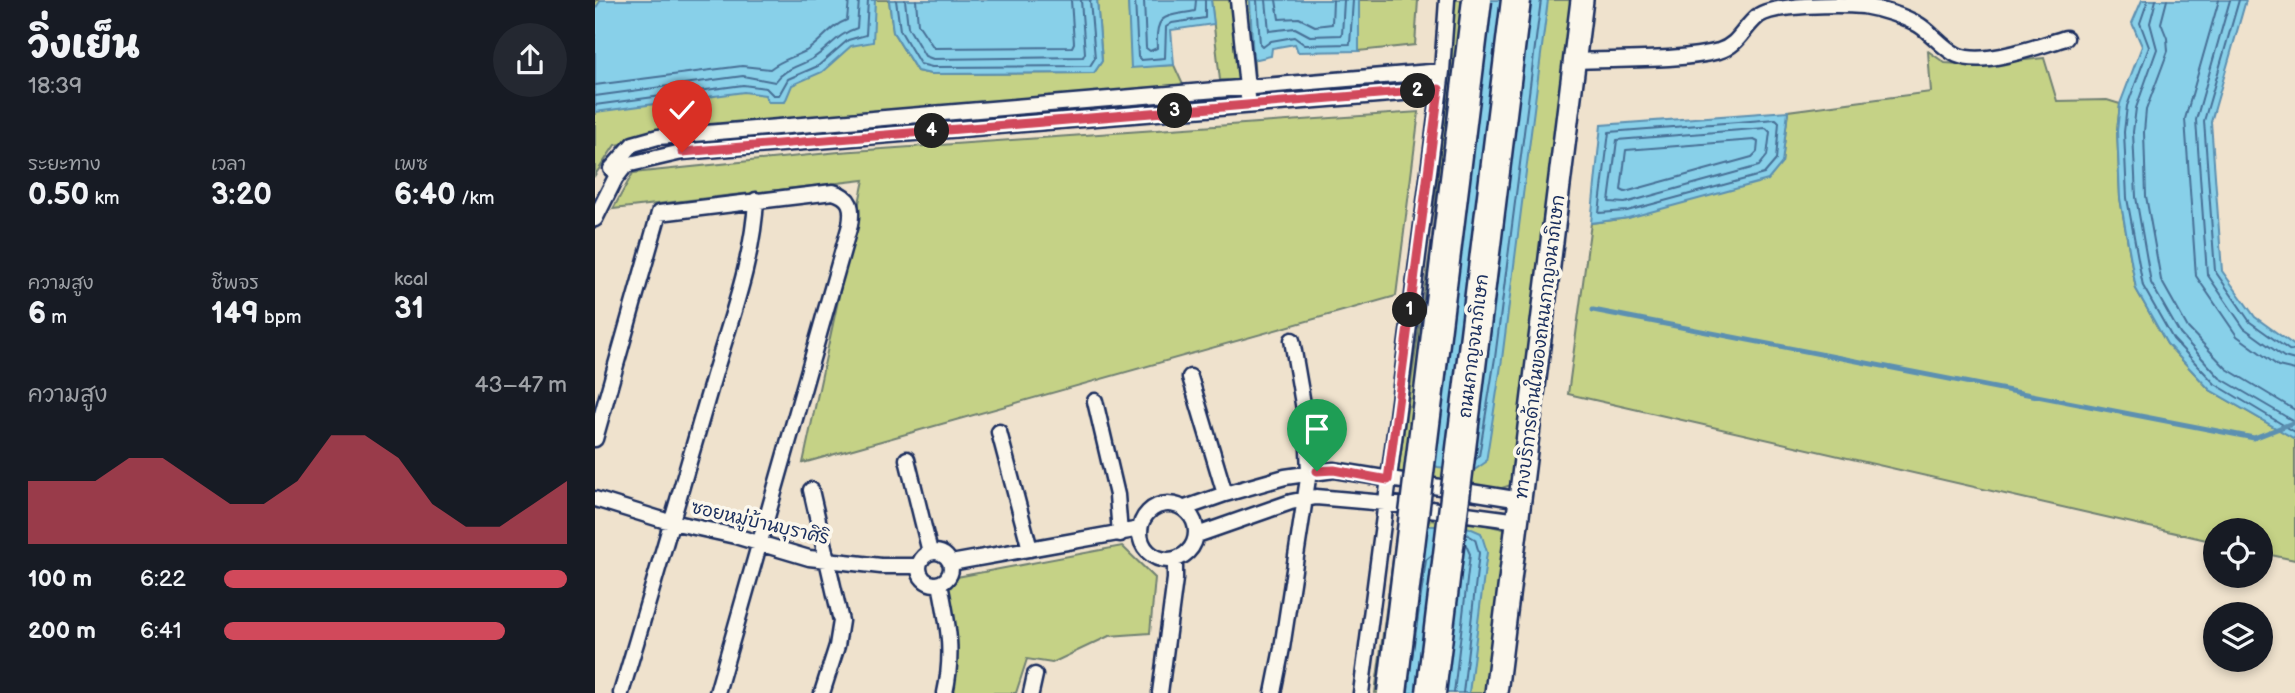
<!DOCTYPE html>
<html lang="th">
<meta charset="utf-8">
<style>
:root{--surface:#171b24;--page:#242831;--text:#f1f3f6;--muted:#9ea1a6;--accent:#d1495b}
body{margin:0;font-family:"Balsamiq Sans","Playpen Sans Thai",sans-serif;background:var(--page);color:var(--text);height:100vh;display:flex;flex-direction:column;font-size:26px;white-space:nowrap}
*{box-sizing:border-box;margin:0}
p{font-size:23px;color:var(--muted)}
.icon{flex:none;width:38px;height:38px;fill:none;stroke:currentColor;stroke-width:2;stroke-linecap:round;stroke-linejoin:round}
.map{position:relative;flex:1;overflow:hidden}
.drawer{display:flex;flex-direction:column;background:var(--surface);width:595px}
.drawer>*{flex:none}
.fabs{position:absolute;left:1608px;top:518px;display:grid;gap:14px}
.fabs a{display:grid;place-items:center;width:70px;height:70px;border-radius:50%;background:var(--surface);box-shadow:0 4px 10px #0003;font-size:35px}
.pin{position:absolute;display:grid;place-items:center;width:60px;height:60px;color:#fff;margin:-72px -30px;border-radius:50% 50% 50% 0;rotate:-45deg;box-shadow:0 0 7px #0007}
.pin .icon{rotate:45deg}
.km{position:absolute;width:35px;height:35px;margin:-18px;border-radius:50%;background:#222;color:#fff;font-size:19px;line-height:35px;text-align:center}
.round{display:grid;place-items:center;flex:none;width:74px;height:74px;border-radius:37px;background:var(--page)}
.overview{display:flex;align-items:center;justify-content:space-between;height:119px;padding:0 28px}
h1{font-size:38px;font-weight:800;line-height:52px}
.metrics{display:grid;grid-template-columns:repeat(3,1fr);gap:10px;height:119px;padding:7px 28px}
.metrics div{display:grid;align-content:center}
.metrics b{font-size:30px;font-weight:800}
.metrics small{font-size:19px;font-weight:400}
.metrics p{font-size:19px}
.chart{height:196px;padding:14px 28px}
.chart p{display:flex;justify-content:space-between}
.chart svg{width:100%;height:126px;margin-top:7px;fill:var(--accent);opacity:.7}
ul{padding:0 28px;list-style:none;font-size:23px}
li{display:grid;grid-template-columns:112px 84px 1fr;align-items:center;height:52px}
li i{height:18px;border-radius:9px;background:var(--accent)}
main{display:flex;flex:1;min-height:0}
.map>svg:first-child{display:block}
.green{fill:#c5d286;stroke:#708072;stroke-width:2}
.water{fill:#88d0e9;stroke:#5c90b1;stroke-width:2}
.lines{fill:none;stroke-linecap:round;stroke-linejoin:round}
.shore{stroke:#476f96;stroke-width:2}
.stream{stroke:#5c90b1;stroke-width:5}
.street-casing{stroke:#1b2f5e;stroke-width:19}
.secondary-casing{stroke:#1b2f5e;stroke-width:26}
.street{stroke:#fbf7ec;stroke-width:14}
.secondary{stroke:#fbf7ec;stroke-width:21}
.highway-bridge-casing{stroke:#1b2f5e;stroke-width:33;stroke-linecap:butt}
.highway-bridge{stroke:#fbf7ec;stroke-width:28}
.route-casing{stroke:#fff;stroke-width:14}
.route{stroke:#d1495b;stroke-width:9}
.labels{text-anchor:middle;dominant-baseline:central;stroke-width:7;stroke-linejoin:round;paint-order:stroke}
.street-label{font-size:18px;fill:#1b2f5e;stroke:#fbf7ec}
</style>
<main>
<section class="drawer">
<div class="overview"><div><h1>วิ่งเย็น</h1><p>18:39</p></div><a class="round"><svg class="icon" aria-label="share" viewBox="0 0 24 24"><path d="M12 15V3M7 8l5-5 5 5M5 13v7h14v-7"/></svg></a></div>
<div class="metrics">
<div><p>ระยะทาง</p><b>0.50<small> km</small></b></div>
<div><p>เวลา</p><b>3:20</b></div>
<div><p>เพซ</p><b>6:40<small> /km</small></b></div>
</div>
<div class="metrics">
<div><p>ความสูง</p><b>6<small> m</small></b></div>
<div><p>ชีพจร</p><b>149<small> bpm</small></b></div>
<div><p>kcal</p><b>31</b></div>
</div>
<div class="chart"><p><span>ความสูง</span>43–47 m</p>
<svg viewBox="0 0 160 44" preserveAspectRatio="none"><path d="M0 44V22L10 22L20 22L30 14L40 14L50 22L60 30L70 30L80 22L90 6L100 6L110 14L120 30L130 38L140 38L150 30L160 22V44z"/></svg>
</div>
<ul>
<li><b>100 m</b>6:22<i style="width:100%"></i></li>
<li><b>200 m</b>6:41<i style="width:82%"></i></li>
</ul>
</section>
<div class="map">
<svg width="1700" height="693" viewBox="0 0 1700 693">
<rect width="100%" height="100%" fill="#efe2cd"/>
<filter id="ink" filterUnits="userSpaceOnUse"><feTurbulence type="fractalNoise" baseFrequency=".0143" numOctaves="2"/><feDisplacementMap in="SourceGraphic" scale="14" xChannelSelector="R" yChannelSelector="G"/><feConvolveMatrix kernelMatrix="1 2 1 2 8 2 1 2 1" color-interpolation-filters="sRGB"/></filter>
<g filter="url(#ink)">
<path class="green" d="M0,0H294L298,32L322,71L336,74L499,73L507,61L502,0H533L537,67L579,65L589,87L262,114L20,145L0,175Z
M616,0H655L660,82L625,80Z
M764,0H823L820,45L764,51Z
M859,0H976L916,485L901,490L803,472L837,238Z
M1333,51L1350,63L1382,65L1449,58L1462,101L1512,100L1525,104L1522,131L1525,198L1541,289L1572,344L1615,390L1700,439V560L1666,553V530H1620V542L973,394L996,223L1033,218L1187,163L1193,111L1336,92Z
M824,112L801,296L208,463L269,180L18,209L38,173L244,152Z
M831,519L879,522L912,530L892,693H780L803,522Z
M527,546L560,578L555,633L514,636L457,663L432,659L421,693H357L361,675L354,590L362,577Z"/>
<path class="water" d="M6,0H280L278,42L256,46L227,72L197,85L190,102H173L170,95L149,92L0,112V9Z
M294,0H502L507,61L499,73L336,74L322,71L298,32Z
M533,0H616L619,24L576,30L579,65L536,68Z
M655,0H764V51L703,52L700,44L677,48L676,56L658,60Z
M873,0H953L907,359L891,462L878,471L843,467L811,458Z
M1547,0H1651L1616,122L1627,271L1660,317L1700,346V439L1615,390L1572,344L1541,289L1525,198L1522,131L1525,104L1547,46L1537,23Z
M1193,111L1187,163L1173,180L1033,218L996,223L1006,125Z
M835,526H870L886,533L892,552L874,693H786L807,543Z"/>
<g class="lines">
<path class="shore" d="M301,0L305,30L325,64L337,67L495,66L500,58L495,0
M310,0L313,27L330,56L338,59L488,57L490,53L486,0
M321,0L323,24L339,48L477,47L479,43L476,0
M540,0L543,57L546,60L570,58L571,27L577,23L610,18V0
M549,0L551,48L555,51L562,48C560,13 569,17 600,11L601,0
M662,0L665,44L668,47L676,41L699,37L710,45L755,44L758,0
M671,0L674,31L700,28L715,36L747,35L749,0
M681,0L684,19L704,18L720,26L737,24L738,0
M1553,0L1545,23L1554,47L1532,106L1529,132L1532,198L1548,286L1578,339L1620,384L1700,432
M1561,0L1555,23L1562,49L1541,108L1538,132L1541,197L1556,283L1585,334L1625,378L1700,422
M1572,0L1566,23L1572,38L1573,51L1551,110L1549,132L1551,196L1566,280L1593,328L1632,369L1700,410
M1624,0L1590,119L1601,276L1642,336L1683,366L1700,370
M1635,0L1601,120L1612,274L1649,328L1689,357L1700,360
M1644,0L1609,121L1620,271L1655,322L1694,350L1700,351
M0,85L147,66L175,69C186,60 199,57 211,51C226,42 235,26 252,20L254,0
M0,96L148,76L180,82C190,68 203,67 217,59C234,49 242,34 262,28L264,0
M0,105L148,85L171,88L178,95H184L193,79L223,66L253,40L271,35L273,0
M1181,119L1184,122L1181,160L1169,174L1032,211L1004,213L1014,132Z
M1171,128L1175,132L1172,156L1164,166L1030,203L1014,202L1022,140Z
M1159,140L1163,142L1162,152L1157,157L1030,192L1026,190L1031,150Z
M880,460L884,456L900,358L946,0
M817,658L831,560L837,555
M859,693L875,554L870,543
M868,693L884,553L880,539L871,534"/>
<path class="stream" d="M998,310L1659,438L1700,422"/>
<defs>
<path id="street" d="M643,0L653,97
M980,61C1021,59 1086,61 1124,51C1144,45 1148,28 1163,16C1179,4 1247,4 1268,6C1286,9 1309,16 1324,25C1337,33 1347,48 1362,55C1389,67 1443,46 1471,38
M16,169L38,144L63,137L847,71
M0,219L20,179L31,165L87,152L844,90
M595,377L630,494
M500,401L522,495L525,534
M404,432L435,549
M0,439L64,213L238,192C256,197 258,207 255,225L122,693
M312,459L335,552
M216,490L246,621L242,646L227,693
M0,499L68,520L140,536L214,558L286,566H324
M545 532a28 28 0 1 1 56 0a28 28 0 1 1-56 0Z
M590,508L630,494L690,477L739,470L926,500
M602,535L696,502L721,497L790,503L924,521
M324 568a16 16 0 1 1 32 0a16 16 0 1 1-32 0Z
M356,563L545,529
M345,584C353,624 359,652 350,693
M26,693C57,591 86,489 116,386C133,326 158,263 161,200
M436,693L440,675
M565,693L580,579V559
M678,693L687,648L714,472L712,427L697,340
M766,693L847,71L852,0"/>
<path id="secondary" d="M901,693L987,0"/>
</defs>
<use href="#street" class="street-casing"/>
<use href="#secondary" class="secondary-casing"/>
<use href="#street" class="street"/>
<use href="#secondary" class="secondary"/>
<defs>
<path id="highway-bridge" d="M797,693L882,0
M836,693L921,0"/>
</defs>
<use href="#highway-bridge" class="highway-bridge-casing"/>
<use href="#highway-bridge" class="highway-bridge"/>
</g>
</g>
<g class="lines" filter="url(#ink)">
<defs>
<path id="route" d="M87,152L844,89L793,480L739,470L722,471"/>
</defs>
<use href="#route" class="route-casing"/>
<use href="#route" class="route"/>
</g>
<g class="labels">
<g class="street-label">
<text transform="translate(879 346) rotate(-83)">ถนนกาญจนาภิเษก</text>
<text transform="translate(945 347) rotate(-83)">ทางบริการด้านในของถนนกาญจนาภิเษก</text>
<text transform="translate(165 523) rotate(13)">ซอยหมู่บ้านบุราศิริ</text>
</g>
</g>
</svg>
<div class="fabs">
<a><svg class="icon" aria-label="locate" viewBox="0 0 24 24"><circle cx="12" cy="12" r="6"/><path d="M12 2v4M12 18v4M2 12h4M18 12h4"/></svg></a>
<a><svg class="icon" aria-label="layers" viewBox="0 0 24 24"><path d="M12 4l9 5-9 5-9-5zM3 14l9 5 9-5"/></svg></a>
</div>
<div class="pin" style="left:722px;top:471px;background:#1e9e55"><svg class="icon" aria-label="arrive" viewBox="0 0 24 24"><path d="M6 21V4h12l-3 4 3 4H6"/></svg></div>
<div class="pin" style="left:87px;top:152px;background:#d93025"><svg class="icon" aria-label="check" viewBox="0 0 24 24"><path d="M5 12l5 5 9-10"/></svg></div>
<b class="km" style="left:815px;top:310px">1</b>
<b class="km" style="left:823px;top:91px">2</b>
<b class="km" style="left:580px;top:111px">3</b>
<b class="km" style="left:337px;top:131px">4</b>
</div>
</main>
